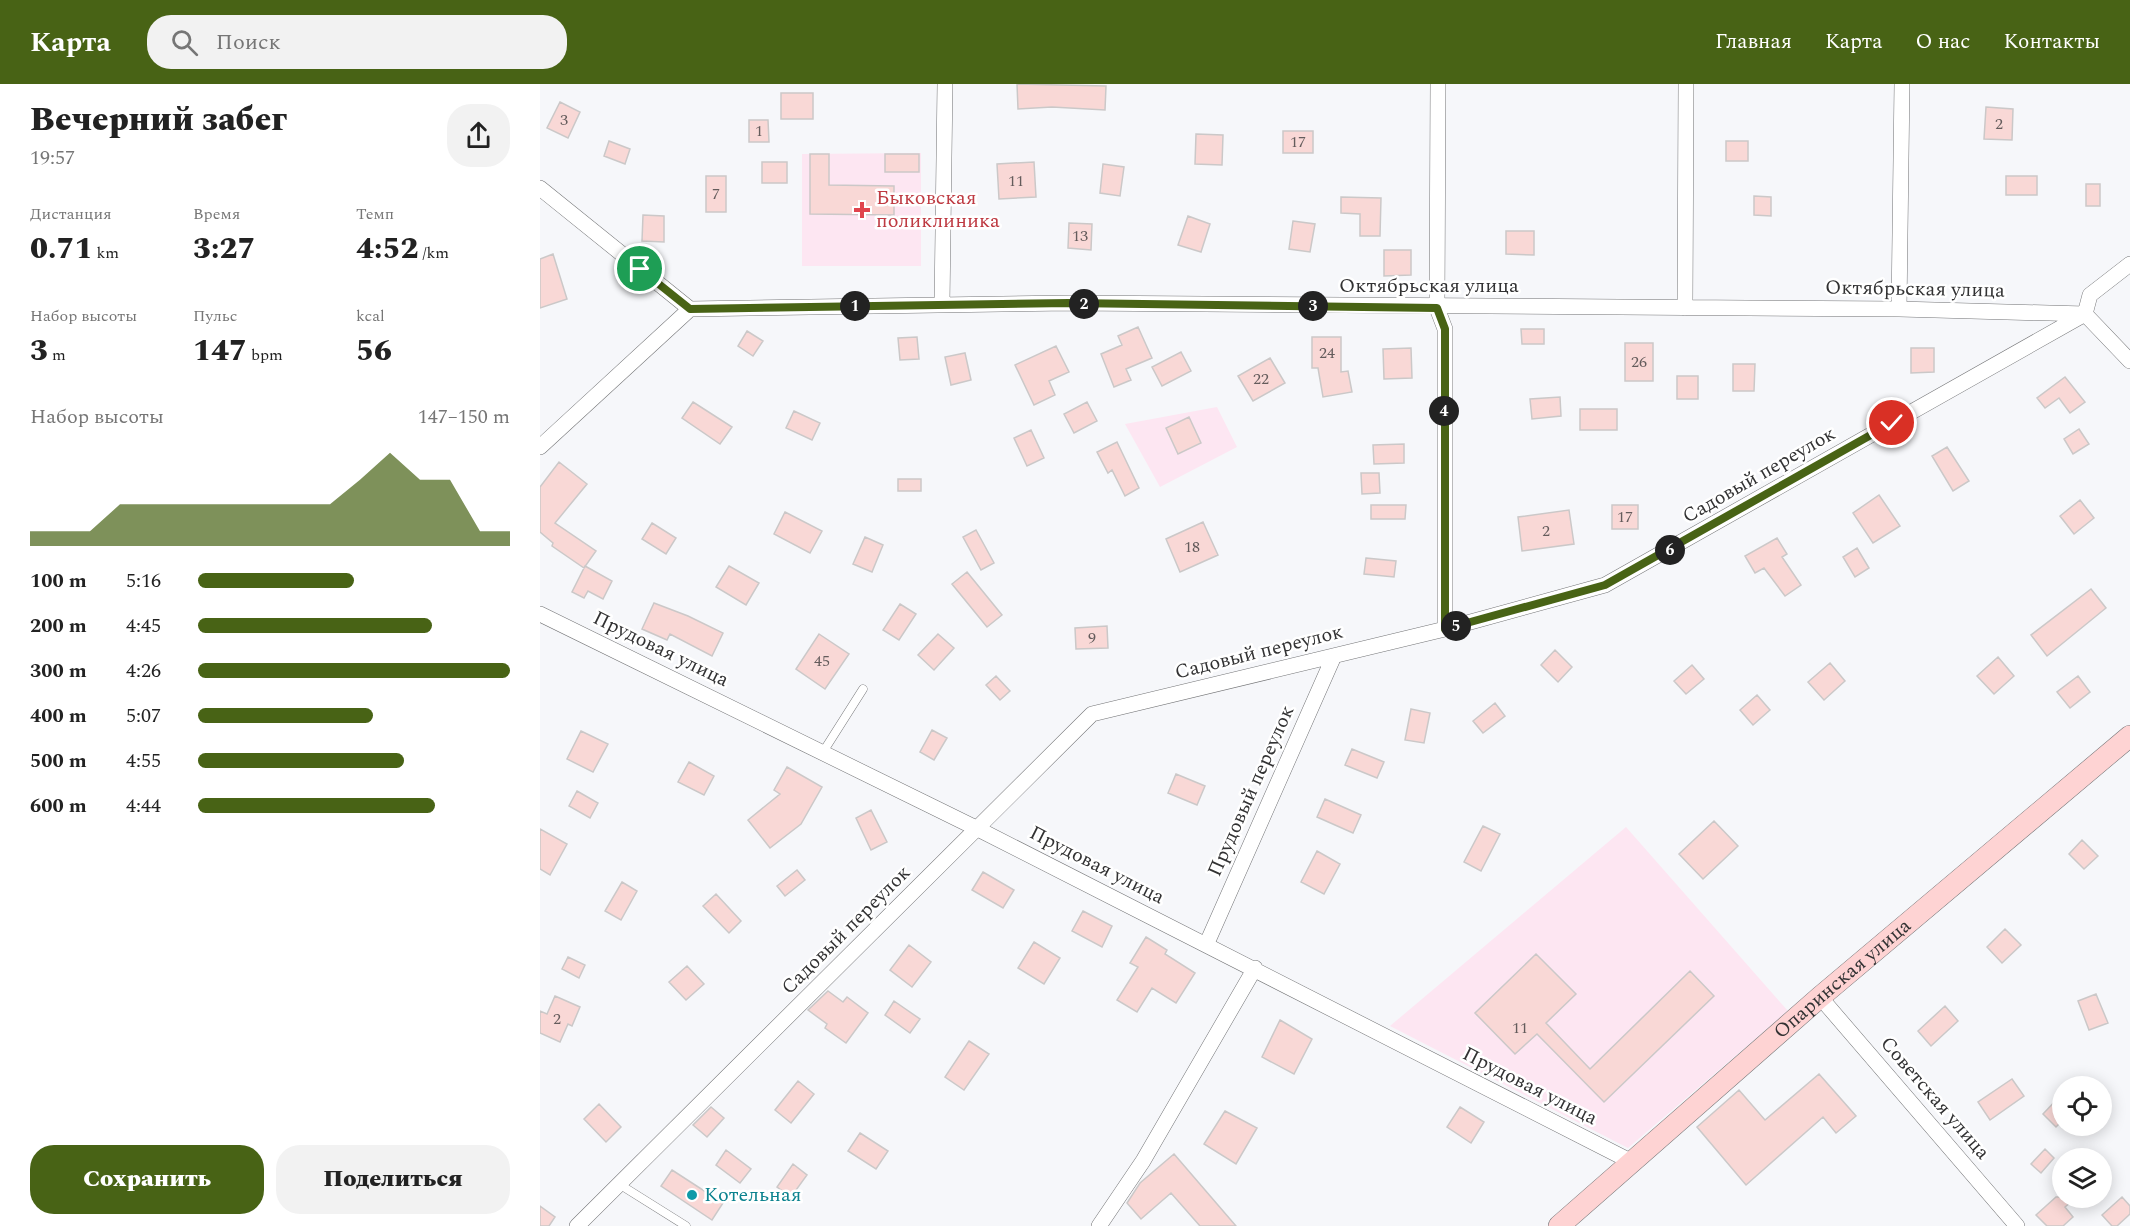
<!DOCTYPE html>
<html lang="ru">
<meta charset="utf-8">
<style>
:root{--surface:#fff;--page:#f2f2f2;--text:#222;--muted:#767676;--accent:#486315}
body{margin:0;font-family:Spectral,serif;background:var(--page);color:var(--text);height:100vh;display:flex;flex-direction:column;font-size:22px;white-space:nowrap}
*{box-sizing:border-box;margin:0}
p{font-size:20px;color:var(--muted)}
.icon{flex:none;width:33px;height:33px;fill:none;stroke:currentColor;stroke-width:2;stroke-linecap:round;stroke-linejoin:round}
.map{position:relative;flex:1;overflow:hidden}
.side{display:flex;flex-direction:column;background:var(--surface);width:540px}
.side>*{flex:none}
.controls{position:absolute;left:1512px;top:992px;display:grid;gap:12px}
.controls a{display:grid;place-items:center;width:60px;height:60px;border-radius:50%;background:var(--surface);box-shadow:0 3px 15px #0003;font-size:30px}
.pin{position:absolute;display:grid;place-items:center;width:51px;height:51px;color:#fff;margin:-26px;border:3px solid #fff;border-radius:50%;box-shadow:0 2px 6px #0007}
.km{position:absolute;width:30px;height:30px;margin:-15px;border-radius:50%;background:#222;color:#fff;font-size:16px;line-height:30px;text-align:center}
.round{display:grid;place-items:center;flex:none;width:63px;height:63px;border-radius:24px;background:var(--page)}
.headline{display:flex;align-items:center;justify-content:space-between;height:102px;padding:0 30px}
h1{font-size:33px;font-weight:800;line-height:45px}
.figures{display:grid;grid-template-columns:repeat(3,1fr);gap:9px;height:102px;padding:6px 30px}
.figures div{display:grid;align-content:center}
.figures b{font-size:30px;font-weight:800}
.figures small{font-size:16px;font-weight:400}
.figures p{font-size:16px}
.chart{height:168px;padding:12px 30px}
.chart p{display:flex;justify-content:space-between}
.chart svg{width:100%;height:108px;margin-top:6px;fill:var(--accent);opacity:.7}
.action{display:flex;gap:12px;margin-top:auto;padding:12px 30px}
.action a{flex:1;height:69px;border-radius:24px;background:var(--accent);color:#fff;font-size:24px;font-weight:800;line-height:69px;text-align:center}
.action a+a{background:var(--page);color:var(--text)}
ul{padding:0 30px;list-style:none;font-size:20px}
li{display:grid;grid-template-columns:96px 72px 1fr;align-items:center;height:45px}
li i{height:15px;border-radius:8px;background:var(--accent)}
header{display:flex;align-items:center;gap:36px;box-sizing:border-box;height:84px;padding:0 30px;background:var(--accent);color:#fff}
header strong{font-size:28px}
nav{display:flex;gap:33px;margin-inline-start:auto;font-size:21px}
.search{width:420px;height:54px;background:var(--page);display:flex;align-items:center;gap:15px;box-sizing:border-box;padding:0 21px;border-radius:24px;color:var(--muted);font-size:22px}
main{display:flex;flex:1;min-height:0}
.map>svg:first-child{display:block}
.medical{fill:#fde6f2}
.building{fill:#f9d8d6;stroke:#cbc8c8;stroke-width:1.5}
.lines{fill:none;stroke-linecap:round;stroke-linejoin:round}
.lane-casing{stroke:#747577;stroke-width:9}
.street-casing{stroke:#747577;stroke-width:16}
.secondary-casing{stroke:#747577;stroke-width:22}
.lane{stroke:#fff;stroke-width:8}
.street{stroke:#fff;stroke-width:15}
.secondary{stroke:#fed3d3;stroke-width:21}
.route-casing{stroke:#fff;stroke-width:12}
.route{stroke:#486315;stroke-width:8}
.health-dot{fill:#e0444e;stroke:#fff;stroke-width:2}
.culture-dot{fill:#0f9aa8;stroke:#fff;stroke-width:2}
.labels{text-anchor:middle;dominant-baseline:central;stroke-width:5;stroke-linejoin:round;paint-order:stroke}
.number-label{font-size:16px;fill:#645c5c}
.health-label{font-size:20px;fill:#be3a42;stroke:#fff;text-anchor:start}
.street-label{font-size:20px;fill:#323233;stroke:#fff}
.culture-label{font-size:20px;fill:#0d838f;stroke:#fff;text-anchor:start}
</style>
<header>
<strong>Карта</strong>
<div class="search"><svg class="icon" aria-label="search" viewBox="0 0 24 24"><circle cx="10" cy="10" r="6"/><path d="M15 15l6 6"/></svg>Поиск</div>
<nav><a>Главная</a><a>Карта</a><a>О нас</a><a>Контакты</a></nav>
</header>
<main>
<section class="side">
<div class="headline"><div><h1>Вечерний забег</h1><p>19:57</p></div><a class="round"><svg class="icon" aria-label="share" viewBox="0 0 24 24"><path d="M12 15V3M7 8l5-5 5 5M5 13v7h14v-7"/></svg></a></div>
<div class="figures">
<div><p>Дистанция</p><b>0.71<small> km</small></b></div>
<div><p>Время</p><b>3:27</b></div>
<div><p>Темп</p><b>4:52<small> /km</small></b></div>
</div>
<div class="figures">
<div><p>Набор высоты</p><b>3<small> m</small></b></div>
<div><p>Пульс</p><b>147<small> bpm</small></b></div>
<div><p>kcal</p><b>56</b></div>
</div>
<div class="chart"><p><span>Набор высоты</span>147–150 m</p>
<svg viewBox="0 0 160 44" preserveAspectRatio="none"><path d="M0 44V38L10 38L20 38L30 27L40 27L50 27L60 27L70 27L80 27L90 27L100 27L110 17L120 6L130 17L140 17L150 38L160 38V44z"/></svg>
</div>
<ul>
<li><b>100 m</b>5:16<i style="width:50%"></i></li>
<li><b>200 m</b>4:45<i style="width:75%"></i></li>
<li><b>300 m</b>4:26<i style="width:100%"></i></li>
<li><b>400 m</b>5:07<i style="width:56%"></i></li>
<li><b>500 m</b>4:55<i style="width:66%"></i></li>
<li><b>600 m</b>4:44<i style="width:76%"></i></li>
</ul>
<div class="action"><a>Сохранить</a><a>Поделиться</a></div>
</section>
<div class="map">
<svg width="1590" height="1142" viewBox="0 0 1590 1142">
<rect width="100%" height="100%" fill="#f6f7fa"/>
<path class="medical" d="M381,69V182H262V70Z
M677,323L697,363L620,403L585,340Z
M1086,743L1248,927L1088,1064L850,942Z"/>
<path class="building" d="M477,0L566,2L565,26L512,23L478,25Z
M241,9H273V35H241Z
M20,18L40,28L28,54L7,44Z
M1446,23L1473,25L1472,56L1444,55Z
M209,36H228L229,58H209Z
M743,47H773V69H743Z
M656,50L683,51L682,81L655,80Z
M69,57L90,65L85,80L64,72Z
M1186,57H1208V77H1186Z
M270,70H289V101L354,102V131L270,130Z
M345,70H379V88H345Z
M222,78H247V99H222Z
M494,78L496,113L459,115L457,80Z
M563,80L584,83L580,112L560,109Z
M166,92H186V128H166Z
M1466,92H1497V111H1466Z
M1546,100H1560V122H1546Z
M1214,112L1231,113V132L1214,131Z
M801,113L841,114L840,152H820V130L801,129Z
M103,131L124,132V158L102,157Z
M648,132L670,140L661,168L638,161Z
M753,137L775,140L770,168L749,165Z
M529,139L552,140L551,166L528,164Z
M966,147H994V171L966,170Z
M844,166H871V191L844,192Z
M13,170L27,215L0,224V175Z
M598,243L612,274L586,285L591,296L574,303L561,270L582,261L578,252Z
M981,245H1004V260H982Z
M207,247L223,257L213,272L198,262Z
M377,253L379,275L360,276L358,254Z
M772,253H801V288L808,287L812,308L783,313L778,284H772Z
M1085,259H1113V297H1085Z
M516,262L529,288L509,297L515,311L494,321L475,281Z
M871,264L872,294L844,295L843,265Z
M1371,264H1394V288L1371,289Z
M641,268L651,287L622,302L612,283Z
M425,269L431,296L411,301L405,273Z
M730,274L745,299L713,317L698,292Z
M1193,280H1215L1214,307H1193Z
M1137,292H1158V315H1137Z
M1525,293L1545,318L1530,329L1519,314L1505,324L1497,314Z
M1020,313L1021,332L992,335L990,315Z
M153,318L192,343L180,360L142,334Z
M547,318L557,337L534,349L524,330Z
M1040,325H1077V346H1040Z
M254,327L280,339L272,356L246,344Z
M649,333L661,359L638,370L626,344Z
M1539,345L1549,360L1533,370L1524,355Z
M491,346L504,374L487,382L474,354Z
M577,358L599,404L585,412L572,386L568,389L557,368Z
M864,360V379L834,380L833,361Z
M1407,363L1429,397L1413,407L1392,372Z
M19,378L47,400L15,439L56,467L44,484L12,462L13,459L0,448V403Z
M821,389H839L840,409L822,410Z
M358,395H381V407H358Z
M1339,411L1360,442L1333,459L1313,429Z
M1540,416L1554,434L1534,450L1520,432Z
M831,421H866L865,435H831Z
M1072,421H1098V445H1072Z
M1029,426L1034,460L982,467L978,433Z
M245,428L282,447L270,469L234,450Z
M663,438L678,471L640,488L626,455Z
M112,439L136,454L126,470L102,455Z
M436,446L454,479L441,486L423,453Z
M325,453L343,461L332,488L313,480Z
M1237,454L1247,470L1242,473L1261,501L1245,512L1224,484L1215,489L1205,472Z
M1317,464L1329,484L1315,493L1303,473Z
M826,474L856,477L854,493L824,490Z
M45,482L72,497L63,515L48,507L44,514L32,508Z
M189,482L219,499L206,521L176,503Z
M427,488L462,531L447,543L412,500Z
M1551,505L1566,524L1507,572L1491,551Z
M114,519L148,532L183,549L172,572L130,550L127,556L102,545Z
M360,520L376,530L359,556L343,546Z
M567,542L568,564L536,565L535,544Z
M279,550L309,570L285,605L256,585Z
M398,550L414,564L394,586L378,571Z
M1015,566L1032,583L1018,598L1001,581Z
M1458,573L1474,592L1454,610L1437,592Z
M1290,579L1305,597L1284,616L1268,598Z
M1152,581L1164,595L1146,610L1134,597Z
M456,592L470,607L460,616L446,601Z
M1538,592L1550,608L1530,624L1517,608Z
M1217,611L1230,626L1213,641L1200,626Z
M955,619L965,632L943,649L933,637Z
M871,625L890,629L884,659L865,656Z
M392,646L407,654L394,676L380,668Z
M41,647L68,660L53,688L27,675Z
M812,665L844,678L837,694L805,681Z
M149,678L174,692L164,711L138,698Z
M247,683L282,703L261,740L230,764L208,736L240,710L234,706Z
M636,690L665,702L657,721L628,709Z
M37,707L58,719L50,734L29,722Z
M785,715L821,731L813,749L777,733Z
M331,726L347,758L331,766L316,734Z
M1174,737L1198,762L1163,795L1139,770Z
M943,742L960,750L941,787L924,778Z
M0,745L27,760L10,791L0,785Z
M1542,756L1558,772L1544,785L1529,770Z
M777,767L800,780L784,810L761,798Z
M257,786L265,796L245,812L237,802Z
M443,788L474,806L463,824L432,806Z
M82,798L97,807L81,836L65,827Z
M176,810L201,837L189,849L163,822Z
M543,827L572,842L562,863L532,847Z
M1465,845L1481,861L1462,879L1447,863Z
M606,853L627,866L625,870L655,889L636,919L612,904L597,928L577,916L598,883L590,879Z
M494,858L520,874L504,900L478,884Z
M369,861L391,878L372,903L350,886Z
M996,870L1036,910L1006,939L1050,985L1150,887L1174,912L1064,1018L997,950L975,970L935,929Z
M28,873L45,881L39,894L22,885Z
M147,882L164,900L146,916L129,898Z
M288,907L303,918L307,913L328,929L306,959L285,944L287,940L268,926Z
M1556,910L1568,939L1549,946L1538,917Z
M15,912L40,923L32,942L28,940L20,958L0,949V927L7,930Z
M354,917L380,935L370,949L345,931Z
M1405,922L1418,937L1391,962L1378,947Z
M740,936L772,955L754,990L722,973Z
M429,957L449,970L424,1006L405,993Z
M1279,990L1316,1032L1296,1049L1283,1033L1206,1101L1157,1043L1199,1006L1225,1036Z
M1472,995L1484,1012L1450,1036L1438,1018Z
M258,997L274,1010L251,1039L235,1026Z
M1522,1010V1037L1516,1043L1503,1030Z
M59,1020L81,1043L66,1058L44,1035Z
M171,1023L184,1034L167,1053L153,1041Z
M920,1023L944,1038L931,1059L907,1043Z
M685,1027L717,1044L696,1080L664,1060Z
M320,1049L348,1067L336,1085L308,1067Z
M1505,1065L1514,1074L1501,1089L1491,1080Z
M186,1066L211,1085L200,1099L176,1081Z
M634,1070L696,1142H660L631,1109L601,1135L587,1119L600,1099Z
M253,1080L267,1091L251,1113L237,1103Z
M132,1086L183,1119L172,1136L121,1102Z
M1516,1113H1537L1525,1123L1533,1133L1523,1142H1507L1496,1131Z
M1582,1113L1590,1122V1130L1577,1142H1572L1562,1131Z
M0,1122L15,1133L9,1142H0Z"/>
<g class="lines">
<defs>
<path id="lane" d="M283,668L323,605
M79,1100L146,1142"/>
<path id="street" d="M898,0L897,224L905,245V545
M0,104L150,225
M402,220L405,0
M1145,224L1146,0
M1359,225L1362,0
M1545,230L1550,211L1590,180
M1545,230L1590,277
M0,363L150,225L529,219L1359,225L1545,230
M0,530L438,745L1090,1077
M667,859L794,572
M1280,913L1477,1142
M37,1142L552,630L905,545L1065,501L1545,230
M559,1142L603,1077L715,884"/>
<g id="secondary">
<path id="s1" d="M1019,1142L1280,913L1590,652"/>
</g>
</defs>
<use href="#lane" class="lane-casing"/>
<use href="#street" class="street-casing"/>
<use href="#secondary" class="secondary-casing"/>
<use href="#lane" class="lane"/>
<use href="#street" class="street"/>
<use href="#secondary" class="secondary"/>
</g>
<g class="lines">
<defs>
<path id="route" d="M100,185L150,225L529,219L897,224L905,245V545L1065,501L1352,339"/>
</defs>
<use href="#route" class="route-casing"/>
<use href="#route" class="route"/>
</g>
<path class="health-dot" d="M319 117h6v6h6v6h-6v6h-6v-6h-6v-6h6z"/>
<circle class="culture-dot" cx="152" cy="1111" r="6"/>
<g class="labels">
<g class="number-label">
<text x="24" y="36">3</text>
<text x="1459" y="40">2</text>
<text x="219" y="47">1</text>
<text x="758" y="58">17</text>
<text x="476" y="97">11</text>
<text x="176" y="110">7</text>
<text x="540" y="152">13</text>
<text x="787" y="269">24</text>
<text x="1099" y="278">26</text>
<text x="721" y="295">22</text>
<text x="1085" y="433">17</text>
<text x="1006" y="447">2</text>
<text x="652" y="463">18</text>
<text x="552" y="554">9</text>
<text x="282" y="577">45</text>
<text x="17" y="935">2</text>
<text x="980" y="944">11</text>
</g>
<g class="health-label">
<text x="336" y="114">Быковская<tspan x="336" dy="23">поликлиника</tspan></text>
</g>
<g class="street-label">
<text x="889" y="202">Октябрьская улица</text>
<text transform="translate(1375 205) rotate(1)">Октябрьская улица</text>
<text transform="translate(1219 391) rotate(-30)">Садовый переулок</text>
<text transform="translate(121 565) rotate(26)">Прудовая улица</text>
<text transform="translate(719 568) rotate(-14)">Садовый переулок</text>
<text transform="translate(711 707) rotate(-66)">Прудовый переулок</text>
<text transform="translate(557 781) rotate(27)">Прудовая улица</text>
<text transform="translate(306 846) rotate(-45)">Садовый переулок</text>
<text stroke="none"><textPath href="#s1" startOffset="376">Опаринская улица</textPath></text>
<text transform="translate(990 1002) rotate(27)">Прудовая улица</text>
<text transform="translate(1395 1014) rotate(49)">Советская улица</text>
</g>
<g class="culture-label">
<text x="164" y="1111">Котельная</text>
</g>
</g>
</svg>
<div class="controls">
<a><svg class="icon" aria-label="locate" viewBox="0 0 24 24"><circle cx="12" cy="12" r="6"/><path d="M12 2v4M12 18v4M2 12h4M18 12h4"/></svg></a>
<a><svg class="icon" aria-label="layers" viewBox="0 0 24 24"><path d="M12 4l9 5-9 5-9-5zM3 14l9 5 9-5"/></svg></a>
</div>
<div class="pin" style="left:100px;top:185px;background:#1e9e55"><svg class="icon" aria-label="arrive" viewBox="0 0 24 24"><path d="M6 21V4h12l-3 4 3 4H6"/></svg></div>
<div class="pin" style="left:1352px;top:339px;background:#d93025"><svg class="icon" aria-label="check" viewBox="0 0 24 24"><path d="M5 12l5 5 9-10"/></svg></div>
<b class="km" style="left:315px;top:222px">1</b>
<b class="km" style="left:544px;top:220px">2</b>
<b class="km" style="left:773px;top:222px">3</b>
<b class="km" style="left:904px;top:327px">4</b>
<b class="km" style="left:916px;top:542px">5</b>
<b class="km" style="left:1130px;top:466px">6</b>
</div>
</main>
